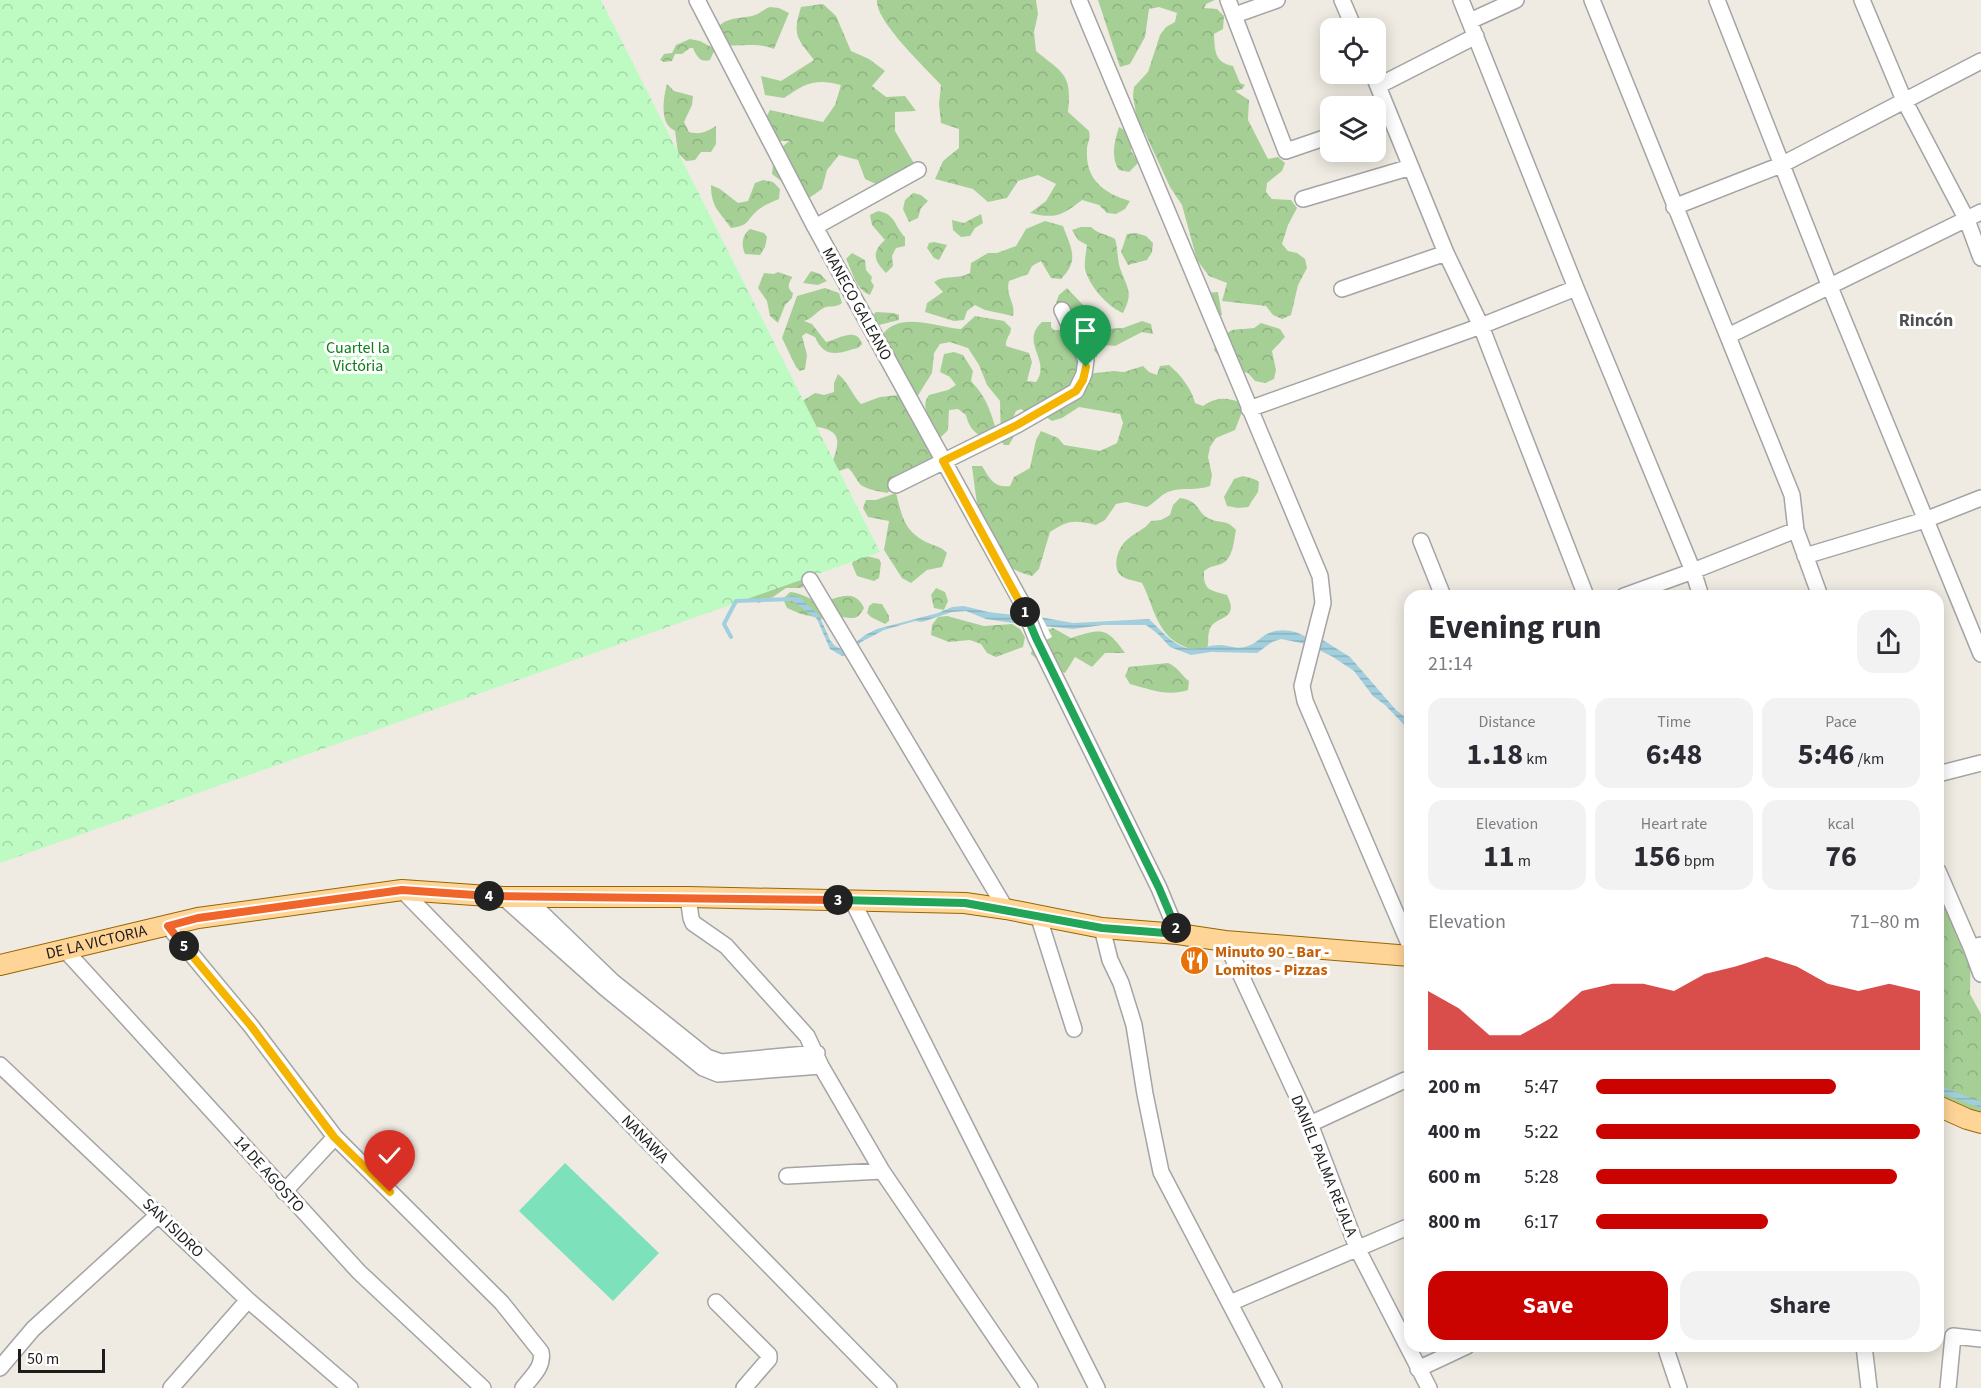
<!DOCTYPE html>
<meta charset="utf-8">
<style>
:root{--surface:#fff;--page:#f2f2f3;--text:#2b2b33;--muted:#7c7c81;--accent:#ca0300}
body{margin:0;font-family:"Source Sans 3",sans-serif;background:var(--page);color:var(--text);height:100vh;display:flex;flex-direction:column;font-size:22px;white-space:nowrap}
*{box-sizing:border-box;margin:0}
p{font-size:20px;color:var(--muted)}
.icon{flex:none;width:33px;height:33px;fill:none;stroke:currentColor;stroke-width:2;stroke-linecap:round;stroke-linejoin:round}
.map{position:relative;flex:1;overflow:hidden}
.details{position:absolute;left:1404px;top:590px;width:540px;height:762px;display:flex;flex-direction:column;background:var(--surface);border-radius:18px;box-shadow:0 3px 15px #0003}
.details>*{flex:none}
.fabs{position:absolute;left:1320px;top:18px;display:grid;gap:12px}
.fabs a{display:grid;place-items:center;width:66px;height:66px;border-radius:12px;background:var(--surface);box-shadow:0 3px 15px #0003;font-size:30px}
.scale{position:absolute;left:18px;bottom:15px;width:87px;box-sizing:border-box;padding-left:6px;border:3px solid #1d1d1d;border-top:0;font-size:16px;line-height:21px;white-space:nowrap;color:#1d1d1d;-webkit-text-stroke:4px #fff;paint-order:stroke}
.pin{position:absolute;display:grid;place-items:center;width:51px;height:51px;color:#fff;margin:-62px -26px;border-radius:50% 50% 50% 0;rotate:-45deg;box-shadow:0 0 6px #0007}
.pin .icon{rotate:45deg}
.km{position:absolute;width:30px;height:30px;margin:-15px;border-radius:50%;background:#222;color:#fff;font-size:16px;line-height:30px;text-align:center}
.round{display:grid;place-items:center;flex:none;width:63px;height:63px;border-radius:18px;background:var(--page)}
.overview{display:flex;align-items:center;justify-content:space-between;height:102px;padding:0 24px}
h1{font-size:33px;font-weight:700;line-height:45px}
.figures{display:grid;grid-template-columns:repeat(3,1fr);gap:9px;height:102px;padding:6px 24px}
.figures div{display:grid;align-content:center;border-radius:15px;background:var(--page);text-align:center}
.figures b{font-size:30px;font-weight:700}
.figures small{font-size:16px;font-weight:400}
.figures p{font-size:16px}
.chart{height:168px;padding:12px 24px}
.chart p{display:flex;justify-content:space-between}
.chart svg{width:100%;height:108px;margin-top:6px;fill:var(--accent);opacity:.7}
.action{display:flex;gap:12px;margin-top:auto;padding:12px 24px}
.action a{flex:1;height:69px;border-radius:18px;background:var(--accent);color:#fff;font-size:24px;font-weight:700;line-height:69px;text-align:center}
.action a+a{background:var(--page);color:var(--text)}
ul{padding:0 24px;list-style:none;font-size:20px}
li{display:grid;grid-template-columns:96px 72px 1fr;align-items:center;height:45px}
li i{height:15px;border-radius:8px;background:var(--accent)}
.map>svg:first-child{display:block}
.forest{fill:url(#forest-crowns)}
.park{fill:url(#park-crowns)}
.pitch{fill:#7de1bc}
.water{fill:url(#water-rules)}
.pier{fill:#fff}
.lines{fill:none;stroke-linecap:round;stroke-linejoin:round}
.stream{stroke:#a1cfde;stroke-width:4}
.minor-casing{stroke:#a4a4a4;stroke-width:18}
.major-casing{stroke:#966700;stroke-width:22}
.minor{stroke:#fff;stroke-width:15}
.major{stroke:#ffd497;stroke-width:20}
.split-1-casing{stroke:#fff;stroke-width:12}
.split-2-casing{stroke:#fff;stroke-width:12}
.split-3-casing{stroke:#fff;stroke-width:12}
.split-4-casing{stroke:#fff;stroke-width:12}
.split-5-casing{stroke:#fff;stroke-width:12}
.split-6-casing{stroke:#fff;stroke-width:12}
.split-1{stroke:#f5b400;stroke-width:8}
.split-2{stroke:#22a559;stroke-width:8}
.split-3{stroke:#22a559;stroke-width:8}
.split-4{stroke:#f0652b;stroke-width:8}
.split-5{stroke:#f0652b;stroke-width:8}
.split-6{stroke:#f5b400;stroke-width:8}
.labels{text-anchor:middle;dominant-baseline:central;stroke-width:6;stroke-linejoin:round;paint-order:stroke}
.street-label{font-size:16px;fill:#1d1d1d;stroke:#fff}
.park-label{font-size:16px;fill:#087e14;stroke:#fff}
.food-label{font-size:16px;font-weight:bold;fill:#c56008;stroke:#fff;text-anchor:start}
.neighbourhood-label{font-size:18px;font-weight:bold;fill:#505050;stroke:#fff}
</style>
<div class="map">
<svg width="1981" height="1388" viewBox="0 0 1981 1388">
<defs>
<pattern id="forest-crowns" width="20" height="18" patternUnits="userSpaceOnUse" patternTransform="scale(1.5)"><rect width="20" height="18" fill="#a6cf96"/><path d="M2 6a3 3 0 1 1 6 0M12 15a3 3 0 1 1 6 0" fill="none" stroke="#8eb181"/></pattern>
<pattern id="park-crowns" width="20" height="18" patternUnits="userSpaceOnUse" patternTransform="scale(1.5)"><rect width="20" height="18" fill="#bdfbc3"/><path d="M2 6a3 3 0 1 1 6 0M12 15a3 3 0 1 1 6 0" fill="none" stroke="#a2d7a7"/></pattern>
<pattern id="water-rules" width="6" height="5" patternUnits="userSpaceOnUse" patternTransform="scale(1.5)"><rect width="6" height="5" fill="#a1cfde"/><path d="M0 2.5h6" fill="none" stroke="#8ab1be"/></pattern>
</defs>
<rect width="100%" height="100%" fill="#efebe2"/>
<path class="forest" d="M877,0H1036L1038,14L1034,32L1036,51C1064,74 1072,74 1068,112L1089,131C1091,140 1087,142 1087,150C1085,179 1104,194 1130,201L1125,209L1116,214L1107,213L1099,205L1082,200C1062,216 1055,219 1030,213L1046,201L1056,184L1038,175L1018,181L1007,198L988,202L973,189L935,179L943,161L959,148V129L941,123L939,104L941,85C926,68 875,21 877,0Z
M1098,0H1215L1206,4L1204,8L1217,9L1224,16L1223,29L1214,34C1215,51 1214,62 1233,66L1240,83L1245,85L1242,89L1235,91L1249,100L1248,120L1268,159L1278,157L1285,163L1282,171L1267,183L1266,192L1272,199L1291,200L1297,208L1288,225L1282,244L1288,251L1297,253L1305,259L1307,268L1298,285L1291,315L1282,319L1273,315L1266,306L1222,301L1227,283L1209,276L1197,260L1182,205L1170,187L1145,133L1138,126L1133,96L1134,87L1148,72L1160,35L1166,27L1175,22L1177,13L1159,7L1149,9L1145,37L1130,64L1120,67Z
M823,4L836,16L851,51L869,59L885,71L872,86L886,97L905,96L916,111L895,112V131L915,165L885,188L865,179L858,160L839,155L827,170L822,189L806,200L772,174L774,154L789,141H777L761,127L770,110L823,122L835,105L841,85C816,78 805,83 784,98L765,95L761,76L781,81L814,60C797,38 792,36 801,7Z
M770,7L779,8L789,13L774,49C755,42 743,47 724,45L715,30C726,17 736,19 752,16C758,15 764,9 770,7Z
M690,39L700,41L715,49L710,60C701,63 696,56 693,48H690L682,54H675L672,61L664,62L660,60L664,54L672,53L676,45Z
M667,84L674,91L693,96L692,105L684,122L689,132C700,135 706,132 716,126V144L711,152H701L695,160L686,161L678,153L675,131C672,129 669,127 667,124C661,114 664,95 667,84Z
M1119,127L1126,131L1132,146L1131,151L1139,162L1129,172L1119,170C1110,157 1115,140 1119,127Z
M763,180L773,182L780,189L779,199C772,202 764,205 758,210C745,221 751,225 731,228C719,211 711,207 711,185L720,189L738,203L748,201L755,183Z
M913,193L921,195L928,201L921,208L918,218L909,222L903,209L905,200Z
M878,211C896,214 894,226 905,237V246L896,248L892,256L893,266L886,273C874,261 871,252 885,240L872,225L870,215Z
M981,214L983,223L975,228L970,236L961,237L953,230L952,220L964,223Z
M1045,221L1063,226C1071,248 1080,260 1061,279L1051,278L1041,261L1032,266L1028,274L1009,281C1005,296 1016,302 1013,316L985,310L975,305L967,311L964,320L954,321L925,312L927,303L943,292L934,282C946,274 958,280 970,273L971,263L988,253H997L1016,246L1026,229Z
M1081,227H1091C1098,234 1106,234 1115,239C1118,248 1117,258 1120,268C1127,288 1134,292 1123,313C1108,307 1089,286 1085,269C1084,262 1086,253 1087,245L1078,240L1072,230Z
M750,229L764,233L767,237L765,247L760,255L745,254C741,245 742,235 750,229Z
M1136,233L1146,236L1153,243L1152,252L1147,260L1128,265L1121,252L1127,234Z
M934,242L947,245L939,260L934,258L927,248L929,243Z
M852,253L865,260L866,270L872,277L871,281L874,286L870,295C855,289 853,272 846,259Z
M811,271L820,274L827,281L818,285L803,283Z
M778,272L792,277C789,283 786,288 793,293L792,298L785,305L778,323L770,316L767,301L758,288L764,273L774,274Z
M825,288L839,293L842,303C835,309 829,304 822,309C815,313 812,319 804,321L812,324L826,342C838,339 857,326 862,344C859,349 856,348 850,350C833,356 822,354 815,337L806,333L802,336L807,355L805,369L800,371L796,367L782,338L797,296Z
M1067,288L1084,306L1085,315L1077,321L1066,320L1063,310L1056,303L1059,295Z
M1218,292L1222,315L1217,314L1207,293Z
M876,312L894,313L899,315V320L879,325L873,315Z
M975,316L1004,321L1011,328C1011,335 1005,339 1006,346L1029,353L1032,362L1027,381L1036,382C1052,360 1019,343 1042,322H1051V327L1054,330H1068L1097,352V357L1091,358L1080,384L1027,413L1021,409L1016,411L1012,420L1016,433L1009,445H1004L1001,441L1000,401L987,385L979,365L968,348L950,342L940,344L934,353L932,373L917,397L908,396L880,338C897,309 935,327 961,329Z
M1142,321L1151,324L1153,334L1142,332L1115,346L1105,345L1099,337L1104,329L1123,328Z
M1261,323L1280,329L1285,337L1272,351L1276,370L1274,379L1265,383L1255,381L1248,373L1228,368L1214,350L1216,340L1232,330L1254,328Z
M954,352L963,355L973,371L971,381C987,398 990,410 997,432L984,438C973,432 969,427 966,415L958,409L949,410L948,430L941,437L932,435L926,427L929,418C925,409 923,403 929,395L948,390L956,385L950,377L940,372L944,354Z
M1169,365C1180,374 1192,389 1195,403L1203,406C1215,397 1226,397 1240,402L1242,412L1235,430L1216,438L1210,447L1208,457L1212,475L1210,486C1197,491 1184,487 1171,491C1162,493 1156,502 1147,507L1126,502L1116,504L1105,520L1096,525C1073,520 1069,520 1050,532L1039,569L1032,576C980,564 978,511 972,466H982C990,479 994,488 1010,486L1014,477L1030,468L1036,440L1041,431L1058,438L1064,445L1100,451L1117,443L1123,423L1120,414L1079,407L1062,418L1052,421L1043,415L1086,374L1114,371L1124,372L1143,366L1149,372L1157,375L1160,366Z
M838,374C849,383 852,395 861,404L880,397L899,395C913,409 915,429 926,445C930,451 933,455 935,461L887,493C879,491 868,490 861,485C856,480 854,473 848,468L839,471L832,463C839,444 843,431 818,427L810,433L799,403L815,393L824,395L834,392V383Z
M1243,476L1254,479L1259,482L1258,492L1248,507L1238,508L1227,506L1224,497L1234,479Z
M896,493C902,515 903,530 926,542C934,546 941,546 947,553L942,567L927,570L911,583L902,578L884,550L889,521L868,517L863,508L866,500H876Z
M1180,498C1201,501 1196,513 1210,519C1222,524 1226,519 1236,530C1234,540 1233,558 1223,563C1215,567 1214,564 1204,571C1203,591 1211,590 1227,595C1241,623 1212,614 1209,632C1207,640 1210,641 1206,651C1196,652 1192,650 1183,646C1156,634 1154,606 1142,583C1137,581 1128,580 1123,577C1110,569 1118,546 1128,539C1136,532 1144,530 1151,521L1161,520L1170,515L1173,505Z
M862,555L879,559L881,563L879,578L874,581L857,576L852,564L854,559Z
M802,576L805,585L801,588H786L773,597L759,603L742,597Z
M936,588L945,592L948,601L944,610L934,608L931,595Z
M790,592C801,592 810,601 822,601C836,600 854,586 864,608C858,619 855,619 843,617L837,622L801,614L787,608L783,599Z
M873,603L882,604L889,616V621L885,624L871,617L867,613L869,606Z
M947,616L984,626L1012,624L1020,629L1025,637L1023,647L996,657L987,653L981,644L970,640L949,642L931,635L932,625L938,617Z
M1053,628L1071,638C1101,629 1106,626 1125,653H1105L1092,667L1075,657L1065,673L1046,666L1031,654L1036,634Z
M1168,663C1178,667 1181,675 1189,681L1188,690C1168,697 1149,689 1130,684L1125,676L1129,667Z
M1938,889L1971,938L1970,994L1981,1014V1115L1964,1111L1938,1096Z"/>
<path class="park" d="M0,0H601L880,552L0,863Z"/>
<path class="pitch" d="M565,1163L659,1253L613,1301L519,1211Z"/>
<path class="water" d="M790,595L799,597L819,615L830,640L835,646L845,651L865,635L877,629L938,613L952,607L964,606L988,612L1023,616L1026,625L986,619L966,611L952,612L922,622L915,621L884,630L861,642L848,655L842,656L830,649L817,619L791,600Z
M1040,617L1073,623L1149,619C1159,628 1168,640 1181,646C1194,653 1208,644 1222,645C1230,646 1235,649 1245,647C1253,645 1258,640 1265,635C1279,627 1296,630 1309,639L1306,644L1281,639L1272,642L1257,653L1211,652L1191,655L1170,647L1158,634L1146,625H1103L1073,629L1044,626Z
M1323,640L1350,657L1396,710L1410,721V731L1385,705L1373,696L1354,671L1333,657L1319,650Z
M1938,1085L1981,1102V1108L1938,1092Z"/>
<path class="pier" d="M1035,604L1052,637L1036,645L1019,613Z"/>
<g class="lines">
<path class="stream" d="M731,637L724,624L736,601L794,599"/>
<defs>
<path id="minor" d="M697,0L815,227L1023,605L1036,638L1159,888L1178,934
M1079,0L1320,576L1323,603L1302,686L1305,701L1410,946
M1228,0L1286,151L1330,136
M1342,0L1354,28
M1461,0L1576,288L1693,571L1701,596
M1592,0L1792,495L1796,530L1820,596
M1717,0L1830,287L1981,654
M1862,0L1904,100L1967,220L1981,258
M1235,15L1277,0
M1470,21L1516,0
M1373,74L1446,253L1481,326L1586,596
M1378,86L1476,36
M1303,199L1411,167
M1674,207L1781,165L1981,61
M815,227L918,170
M1342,289L1446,253
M1728,336L1981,212
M1249,409L1481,326L1576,288
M896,485L1017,425L1076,391L1084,374L1086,360L1062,310
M1421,541L1443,596
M1805,556L1925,520L1981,498
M810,580L1006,909
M1624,596L1693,571L1796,530
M1938,774L1981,763
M1938,871L1971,947
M402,890L889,1388
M503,897L605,988L703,1068L718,1074L821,1066
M525,897L612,981L707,1057L721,1062L817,1053
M688,897L691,918L693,923L726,946L807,1036L821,1066L882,1171L1030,1388
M852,900L1097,1388
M1038,915L1074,1029
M168,926L251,1026L335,1137L502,1303L541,1352C544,1367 532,1376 523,1388
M1102,928L1110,960L1121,983L1134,1025L1145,1094L1161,1172L1274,1388
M1225,941L1310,1124L1358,1250L1429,1388
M1981,945L1971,947L1981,974
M65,950L359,1272L483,1388
M0,1065L248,1300L350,1388
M1310,1124L1405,1080
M787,1176L882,1171
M284,1192L335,1137
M716,1302L769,1355V1359L744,1388
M1230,1303L1410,1226
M1665,1346L1679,1388
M1864,1346L1869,1388
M0,1368L33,1329L159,1214
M1418,1369L1467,1346
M171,1388L248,1300
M1948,1388L1953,1336L1981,1339"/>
<g id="major">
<path id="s1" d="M0,965L198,918L402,890L503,897H688L965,903L1006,909L1102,928L1178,934L1225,941L1410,956"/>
<path d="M1938,1106L1967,1119L1981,1123"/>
</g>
</defs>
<use href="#minor" class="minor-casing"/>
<use href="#major" class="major-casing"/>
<use href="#minor" class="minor"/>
<use href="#major" class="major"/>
</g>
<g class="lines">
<defs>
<path id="split-1" d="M1025,612L943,461L1017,425L1076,391L1083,380L1086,367"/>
<path id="split-2" d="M1025,612L1036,638L1159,888L1176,928"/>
<path id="split-3" d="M838,900L965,903L1102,928L1178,934L1176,928"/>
<path id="split-4" d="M489,896L838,900"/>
<path id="split-5" d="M184,946L168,926L198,918L402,890L489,896"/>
<path id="split-6" d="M184,946L251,1026L334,1137L390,1192"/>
</defs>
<use href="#split-1" class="split-1-casing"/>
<use href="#split-2" class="split-2-casing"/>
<use href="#split-3" class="split-3-casing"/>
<use href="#split-4" class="split-4-casing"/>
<use href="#split-5" class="split-5-casing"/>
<use href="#split-6" class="split-6-casing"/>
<use href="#split-1" class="split-1"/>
<use href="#split-2" class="split-2"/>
<use href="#split-3" class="split-3"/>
<use href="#split-4" class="split-4"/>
<use href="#split-5" class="split-5"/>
<use href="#split-6" class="split-6"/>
</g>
<defs>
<symbol id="restaurant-disc" viewBox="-11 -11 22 22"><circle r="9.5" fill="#e8710a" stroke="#fff"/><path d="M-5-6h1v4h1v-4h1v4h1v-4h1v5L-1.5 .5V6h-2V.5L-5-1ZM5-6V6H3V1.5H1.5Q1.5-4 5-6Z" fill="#fff"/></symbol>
</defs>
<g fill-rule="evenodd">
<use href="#restaurant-disc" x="1178" y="944" width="33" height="33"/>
</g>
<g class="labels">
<g class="street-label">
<text transform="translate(857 304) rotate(61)">MANECO GALEANO</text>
<text stroke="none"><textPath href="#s1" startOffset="99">DE LA VICTORIA</textPath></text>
<text transform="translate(645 1139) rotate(46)">NANAWA</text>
<text transform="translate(1324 1166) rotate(68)">DANIEL PALMA REJALA</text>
<text transform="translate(269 1174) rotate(48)">14 DE AGOSTO</text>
<text transform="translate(173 1228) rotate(44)">SAN ISIDRO</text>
</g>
<g class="park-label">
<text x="358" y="348">Cuartel la<tspan x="358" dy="18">Victória</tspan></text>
</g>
<g class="food-label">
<text x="1215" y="952">Minuto 90 - Bar -<tspan x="1215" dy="18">Lomitos - Pizzas</tspan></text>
</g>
<g class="neighbourhood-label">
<text x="1926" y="320">Rincón</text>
</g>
</g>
</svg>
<div class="fabs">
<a><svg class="icon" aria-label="locate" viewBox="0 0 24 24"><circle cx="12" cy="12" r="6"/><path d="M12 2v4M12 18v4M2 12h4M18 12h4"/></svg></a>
<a><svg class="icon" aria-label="layers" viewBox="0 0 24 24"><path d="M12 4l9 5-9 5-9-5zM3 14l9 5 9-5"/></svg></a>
</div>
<div class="scale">50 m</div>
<div class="pin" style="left:1086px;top:367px;background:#1e9e55"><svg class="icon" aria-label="arrive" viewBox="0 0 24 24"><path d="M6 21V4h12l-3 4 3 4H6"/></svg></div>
<div class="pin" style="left:390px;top:1192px;background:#d93025"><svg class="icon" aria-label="check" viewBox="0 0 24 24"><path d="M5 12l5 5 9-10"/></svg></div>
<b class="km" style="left:1025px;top:612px">1</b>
<b class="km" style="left:1176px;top:928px">2</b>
<b class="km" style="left:838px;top:900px">3</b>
<b class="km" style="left:489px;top:896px">4</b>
<b class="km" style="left:184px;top:946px">5</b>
<section class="details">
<div class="overview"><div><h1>Evening run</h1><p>21:14</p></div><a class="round"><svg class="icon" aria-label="share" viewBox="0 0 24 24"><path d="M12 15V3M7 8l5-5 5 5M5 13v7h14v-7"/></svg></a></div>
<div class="figures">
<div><p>Distance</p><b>1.18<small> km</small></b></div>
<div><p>Time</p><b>6:48</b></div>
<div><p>Pace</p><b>5:46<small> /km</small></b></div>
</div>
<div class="figures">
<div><p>Elevation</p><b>11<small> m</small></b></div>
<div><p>Heart rate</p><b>156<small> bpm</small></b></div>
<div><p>kcal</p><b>76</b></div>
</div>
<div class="chart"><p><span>Elevation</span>71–80 m</p>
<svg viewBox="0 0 160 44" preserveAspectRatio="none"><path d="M0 44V20L10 27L20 38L30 38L40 31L50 20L60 17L70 17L80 20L90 13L100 10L110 6L120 10L130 17L140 20L150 17L160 20V44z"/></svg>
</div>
<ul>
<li><b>200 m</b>5:47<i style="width:74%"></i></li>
<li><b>400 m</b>5:22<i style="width:100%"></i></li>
<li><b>600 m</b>5:28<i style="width:93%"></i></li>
<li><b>800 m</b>6:17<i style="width:53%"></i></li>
</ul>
<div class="action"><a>Save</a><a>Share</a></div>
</section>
</div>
